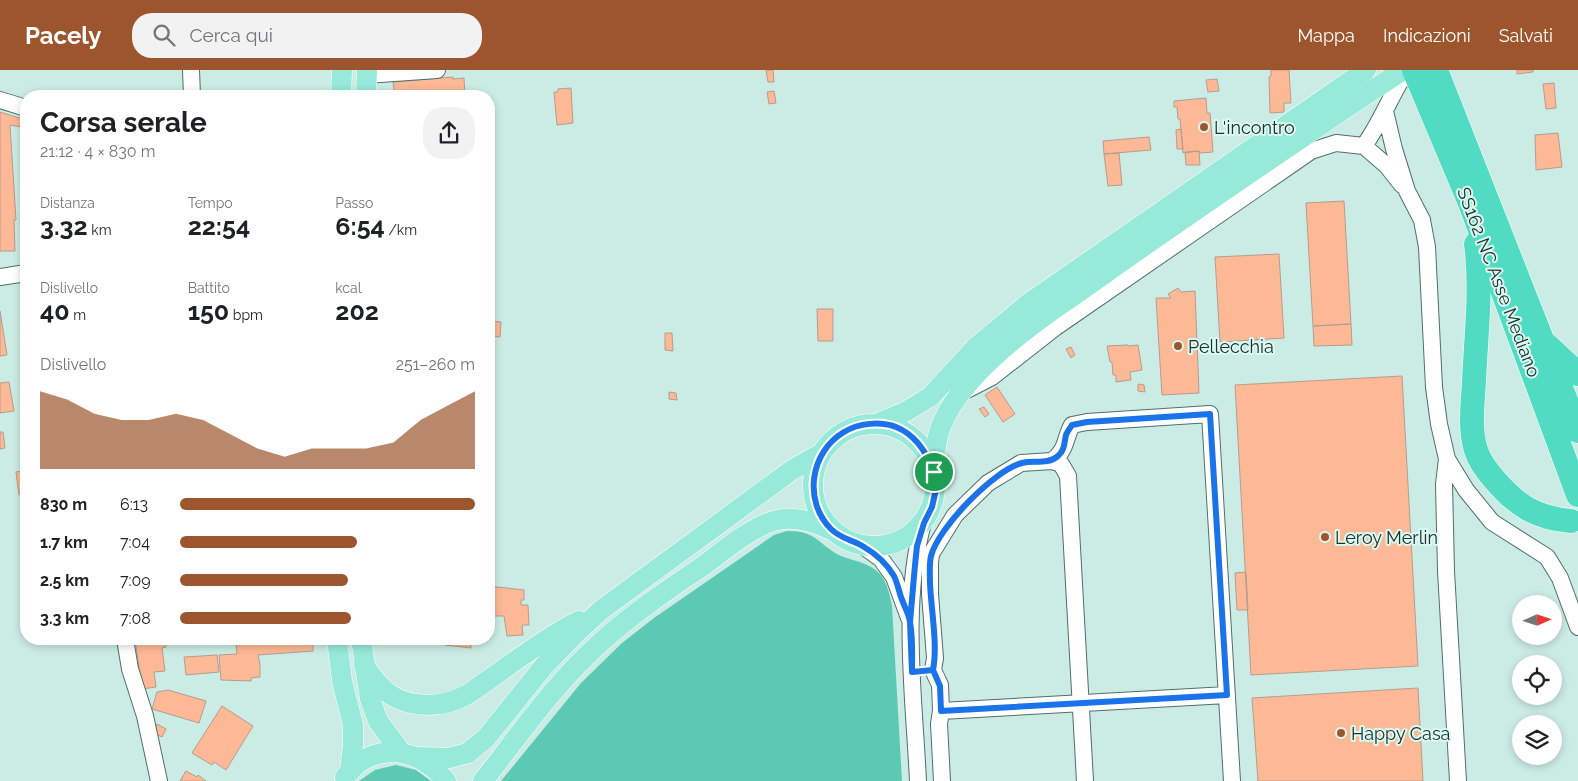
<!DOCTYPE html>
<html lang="it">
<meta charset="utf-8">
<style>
:root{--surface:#fff;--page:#f2f2f2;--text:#202124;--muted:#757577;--accent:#9c552d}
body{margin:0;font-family:Raleway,sans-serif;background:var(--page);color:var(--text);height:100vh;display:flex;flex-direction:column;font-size:19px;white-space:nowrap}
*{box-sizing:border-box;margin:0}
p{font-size:16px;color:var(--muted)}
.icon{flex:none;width:28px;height:28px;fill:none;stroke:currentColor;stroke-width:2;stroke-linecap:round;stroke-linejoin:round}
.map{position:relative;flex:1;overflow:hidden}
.details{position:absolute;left:20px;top:20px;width:475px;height:555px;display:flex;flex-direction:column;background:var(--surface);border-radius:20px;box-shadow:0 2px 8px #0003}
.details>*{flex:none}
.needle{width:32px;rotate:87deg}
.buttons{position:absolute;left:1512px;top:525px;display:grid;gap:10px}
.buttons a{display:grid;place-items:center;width:50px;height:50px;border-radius:50%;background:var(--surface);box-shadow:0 2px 8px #0003;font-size:25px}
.pin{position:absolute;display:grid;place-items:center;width:42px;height:42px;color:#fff;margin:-21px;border:2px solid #fff;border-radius:50%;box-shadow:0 1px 5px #0007}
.round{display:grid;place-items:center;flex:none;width:52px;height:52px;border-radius:20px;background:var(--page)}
.summary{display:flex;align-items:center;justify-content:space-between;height:85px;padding:0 20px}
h1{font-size:28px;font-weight:700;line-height:38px}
.metrics{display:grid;grid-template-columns:repeat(3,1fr);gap:8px;height:85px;padding:5px 20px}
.metrics div{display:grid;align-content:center}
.metrics b{font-size:25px;font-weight:700}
.metrics small{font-size:14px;font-weight:400}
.metrics p{font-size:14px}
.chart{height:140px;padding:10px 20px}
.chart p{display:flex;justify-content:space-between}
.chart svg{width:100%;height:90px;margin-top:5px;fill:var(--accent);opacity:.7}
ul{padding:0 20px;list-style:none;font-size:16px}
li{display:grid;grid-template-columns:80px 60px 1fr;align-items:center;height:38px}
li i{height:12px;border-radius:6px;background:var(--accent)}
header{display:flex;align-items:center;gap:30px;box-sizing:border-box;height:70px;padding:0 25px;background:var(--accent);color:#fff}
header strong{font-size:24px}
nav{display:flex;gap:28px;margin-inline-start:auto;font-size:18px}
.search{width:350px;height:45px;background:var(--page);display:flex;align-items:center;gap:12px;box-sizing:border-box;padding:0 18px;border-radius:20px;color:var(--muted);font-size:19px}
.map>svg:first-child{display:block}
.green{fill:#5bc9b4}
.building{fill:#fdb996;stroke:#b69c8f}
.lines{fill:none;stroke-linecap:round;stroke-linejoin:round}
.minor-casing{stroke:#516f68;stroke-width:18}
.major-casing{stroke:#fff;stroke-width:21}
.highway-casing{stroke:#fff;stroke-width:25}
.minor{stroke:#fff;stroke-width:16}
.major{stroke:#97e9da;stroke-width:20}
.highway{stroke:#51dbc2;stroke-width:24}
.route-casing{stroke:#fff;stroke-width:10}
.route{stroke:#1a73e8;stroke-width:6}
.poi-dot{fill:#9c552d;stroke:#d8faf1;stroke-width:2}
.labels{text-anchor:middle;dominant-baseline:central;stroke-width:4;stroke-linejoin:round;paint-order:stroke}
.poi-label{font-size:18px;fill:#24302d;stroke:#d8faf1;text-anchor:start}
.street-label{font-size:18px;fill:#24302d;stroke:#d8faf1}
</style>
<header>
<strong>Pacely</strong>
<div class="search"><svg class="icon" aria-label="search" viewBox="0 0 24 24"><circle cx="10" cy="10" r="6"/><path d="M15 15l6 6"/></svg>Cerca qui</div>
<nav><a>Mappa</a><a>Indicazioni</a><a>Salvati</a></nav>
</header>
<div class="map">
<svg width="1578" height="711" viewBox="0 0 1578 711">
<rect width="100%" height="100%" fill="#cbece4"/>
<path class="green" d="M787,461C818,461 818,475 841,486C854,491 870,493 880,504C887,512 890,525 892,536L902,711H501L581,613L622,573L654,548L774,465Z
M396,695L416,700L431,711H359L375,700Z"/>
<path class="building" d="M766,0H773L774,12H768Z
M1271,0H1289L1291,33H1284V42L1270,43L1269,7L1271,6Z
M1517,0H1533V2L1517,4Z
M453,7V9L464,8L465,26H395L393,12Z
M1217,9L1219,21L1208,22L1206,10Z
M1554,13L1556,38L1546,39L1543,14Z
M571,18L573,53L557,55L554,22H558V19Z
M774,21L776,33L769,34L767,22Z
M1206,28L1207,43H1210L1213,82L1200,83L1199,81L1183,83L1180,49H1178L1177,37H1174V31Z
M0,42L26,50V58L10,55L16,150H14L15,181H0Z
M1181,59L1183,79H1177L1176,60Z
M1558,63L1562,97L1536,100L1535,65Z
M1149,67L1151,80L1104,84L1103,71Z
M1199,81L1200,95H1186L1185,82Z
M1119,83L1122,115L1108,116L1104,84Z
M1344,131L1351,254L1313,256L1306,133Z
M1279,184L1284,268L1220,272L1215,187Z
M1178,218L1181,222L1195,221L1199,323L1162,325L1156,228H1171L1168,224Z
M817,239H833V271H818Z
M0,241L7,285L0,286Z
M489,251L501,252L500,267L489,266Z
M1351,254L1352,275L1314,276L1313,256Z
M665,263H672L673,281L665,280Z
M1128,275V276L1138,275L1142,300L1130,302L1131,310L1116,312V305H1113L1112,292H1110L1107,276Z
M1071,277L1075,285L1071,288L1066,279Z
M1402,306L1418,596L1251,605L1235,315Z
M9,312L14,341L0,343V313Z
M1138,314L1144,315L1145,322L1138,321Z
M997,317L1015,344L1003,352L985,325Z
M669,322L676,323L677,330L669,329Z
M984,337L989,344L985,347L979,339Z
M0,362H3L5,378L0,379Z
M26,400V424L19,425L16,402Z
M1246,502L1248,540H1237L1235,503Z
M489,516L524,520V530H521V535H528L529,555H522L523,565L507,566L504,546H489Z
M135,569H150V571L165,569L166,577L162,578L165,601L154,602L156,617L142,619Z
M250,569H313V581L258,585L260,594V607L251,608V611L221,610L219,585L237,584L236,572L250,571Z
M446,569H470L471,578L445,575Z
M217,585L219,602L186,605L184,587Z
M1418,618L1423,711H1258L1252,628Z
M168,620L206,631L199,653L152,639L157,622Z
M222,636L253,656L226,700L214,692L212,695L192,683Z
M157,654L166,659L162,667L153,663Z
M186,701L197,707L198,705L206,711H180Z"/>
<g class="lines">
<defs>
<path id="minor" d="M191,0L192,26
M366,5L437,0
M0,30L26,38
M1385,41L1394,79L1407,121L1422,150L1427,177L1434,317L1439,354L1447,389L1466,420L1492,452L1547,487L1560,508L1578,557
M1364,76C1381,52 1391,25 1407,0
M0,207L26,203
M963,322L992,307L1056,257L1311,81L1336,73L1364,76L1387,96L1402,115
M1447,389L1444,414L1446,501L1458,711
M1052,391C1067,380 1064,370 1072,355L1087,352L1210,344L1232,711
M863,476L881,489L894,507L909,548
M125,569L130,599L145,646L159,711
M941,641L1227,625
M918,711C914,626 901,536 923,453
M942,711L939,654L941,641L940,615L933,600L935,588L930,524V493L931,484L955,445L988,413L1021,393L1052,391L1061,394L1068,406L1085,711"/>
<path id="major" d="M341,26L342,0
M366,26L367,0
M813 415a61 61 0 1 1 122 0a61 61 0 1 1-122 0Z
M876,354L905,342L930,327L976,277L1029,233L1366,0
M934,402C935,368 939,352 959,325C986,289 1021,263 1057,237C1082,220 1107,202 1131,185C1221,123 1311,60 1403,0
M337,569L342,611L353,655V675L350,701
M361,569L370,629L378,651L401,682
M364,595C382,622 395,634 428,635C441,635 456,631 468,624C481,616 493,606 505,598C529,581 553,564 579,551
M419,687L449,688L468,683L486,668L544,596L574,565L601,540L792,400L822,383
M345,707C373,670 419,677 446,711
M483,711C520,664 555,613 600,573C632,544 667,520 703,496C723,481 749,459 773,451C793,445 813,451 831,460"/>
<path id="highway" d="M1414,0L1470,133L1578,425
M1436,0L1578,361
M1476,174C1482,219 1476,266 1474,311C1473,333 1469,358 1476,380C1479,390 1487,401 1494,409C1517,436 1536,448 1571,451
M1548,276L1578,304"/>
</defs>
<use href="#minor" class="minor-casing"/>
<use href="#major" class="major-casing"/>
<use href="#highway" class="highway-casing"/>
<use href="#minor" class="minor"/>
<use href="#major" class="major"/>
<use href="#highway" class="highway"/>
</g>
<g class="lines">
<defs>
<path id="route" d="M934,402C927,383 916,365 896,357C880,351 859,353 844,362C810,382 803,431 831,459C841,469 853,470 864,477C876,484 887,494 894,506C897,512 899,521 901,527C904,536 909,544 910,552C913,568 912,586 912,602L933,600L940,616L941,641L1227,625L1210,344L1087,352L1072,355C1070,358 1067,362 1066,365C1064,373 1065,380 1058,386C1048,395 1034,390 1022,393C994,400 938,458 931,486C929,495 930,504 930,513C931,539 938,575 933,600L912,602L910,552L915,495L917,476L924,453L932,437L936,419L934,402"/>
</defs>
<use href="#route" class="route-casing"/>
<use href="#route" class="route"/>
</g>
<g class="poi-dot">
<circle cx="1204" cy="57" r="5"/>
<circle cx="1178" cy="276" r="5"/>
<circle cx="1325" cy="467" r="5"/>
<circle cx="1341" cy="663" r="5"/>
</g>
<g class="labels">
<g class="poi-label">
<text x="1214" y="57">L'incontro</text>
<text x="1188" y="276">Pellecchia</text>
<text x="1335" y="467">Leroy Merlin</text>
<text x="1351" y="663">Happy Casa</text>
</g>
<g class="street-label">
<text transform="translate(1499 212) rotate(69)">SS162 NC Asse Mediano</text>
</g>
</g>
</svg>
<div class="buttons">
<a><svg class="needle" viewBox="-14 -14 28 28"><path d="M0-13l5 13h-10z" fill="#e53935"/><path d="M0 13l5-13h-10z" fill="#757577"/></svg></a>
<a><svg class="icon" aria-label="locate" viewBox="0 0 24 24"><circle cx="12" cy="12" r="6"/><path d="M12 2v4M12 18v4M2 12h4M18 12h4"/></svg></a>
<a><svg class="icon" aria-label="layers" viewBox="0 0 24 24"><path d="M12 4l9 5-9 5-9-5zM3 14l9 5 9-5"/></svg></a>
</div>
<div class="pin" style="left:934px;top:402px;background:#1e9e55"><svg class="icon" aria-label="arrive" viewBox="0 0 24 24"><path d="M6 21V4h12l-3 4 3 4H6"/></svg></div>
<section class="details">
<div class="summary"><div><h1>Corsa serale</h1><p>21:12 · 4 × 830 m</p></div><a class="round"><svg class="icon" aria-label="share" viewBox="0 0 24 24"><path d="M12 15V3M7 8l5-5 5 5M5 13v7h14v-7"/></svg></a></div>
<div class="metrics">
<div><p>Distanza</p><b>3.32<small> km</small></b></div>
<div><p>Tempo</p><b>22:54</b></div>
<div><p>Passo</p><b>6:54<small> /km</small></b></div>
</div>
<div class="metrics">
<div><p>Dislivello</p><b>40<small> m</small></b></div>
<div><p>Battito</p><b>150<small> bpm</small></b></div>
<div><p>kcal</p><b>202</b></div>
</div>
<div class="chart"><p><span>Dislivello</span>251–260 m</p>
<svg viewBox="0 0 160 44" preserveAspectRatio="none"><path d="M0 44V6L10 10L20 17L30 20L40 20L50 17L60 20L70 27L80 34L90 38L100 34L110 34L120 34L130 31L140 20L150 13L160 6V44z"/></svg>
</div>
<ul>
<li><b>830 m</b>6:13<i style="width:100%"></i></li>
<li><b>1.7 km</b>7:04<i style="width:60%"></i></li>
<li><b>2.5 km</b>7:09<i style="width:57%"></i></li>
<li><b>3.3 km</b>7:08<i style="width:58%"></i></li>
</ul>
</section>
</div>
